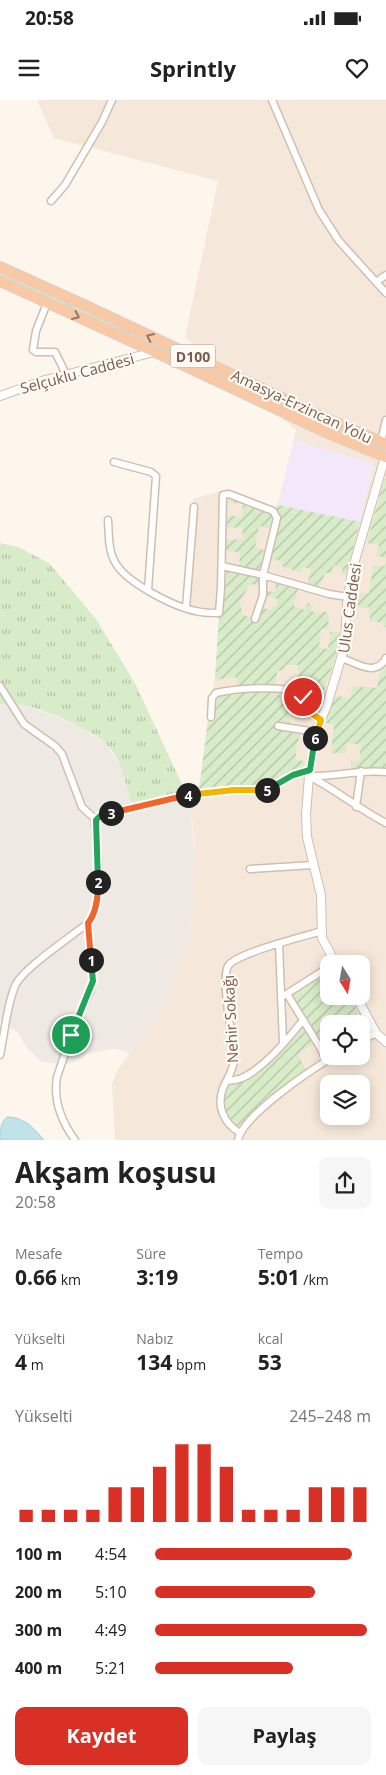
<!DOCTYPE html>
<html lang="tr">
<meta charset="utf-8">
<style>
:root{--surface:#fff;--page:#f6f6f6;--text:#222;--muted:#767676;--accent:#d93025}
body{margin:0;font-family:"Open Sans",sans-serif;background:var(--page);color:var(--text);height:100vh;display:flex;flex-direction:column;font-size:19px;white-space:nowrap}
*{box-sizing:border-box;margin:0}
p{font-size:16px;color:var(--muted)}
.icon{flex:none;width:28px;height:28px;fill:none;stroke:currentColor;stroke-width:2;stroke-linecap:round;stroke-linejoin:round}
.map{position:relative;height:1040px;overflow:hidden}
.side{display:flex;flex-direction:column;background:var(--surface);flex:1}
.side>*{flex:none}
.needle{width:32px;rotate:169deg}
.fabs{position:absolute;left:320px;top:855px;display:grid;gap:10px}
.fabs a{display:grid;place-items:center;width:50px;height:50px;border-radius:10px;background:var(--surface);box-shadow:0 2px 12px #0003;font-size:25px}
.pin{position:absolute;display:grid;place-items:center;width:42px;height:42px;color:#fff;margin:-21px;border:2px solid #fff;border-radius:50%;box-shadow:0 1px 5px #0007}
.km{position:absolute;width:25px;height:25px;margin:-12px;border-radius:50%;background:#222;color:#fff;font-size:14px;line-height:25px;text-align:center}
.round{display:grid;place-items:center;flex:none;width:52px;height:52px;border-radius:10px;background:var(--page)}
.overview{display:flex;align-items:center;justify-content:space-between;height:85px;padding:0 15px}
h1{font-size:28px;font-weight:700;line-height:38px}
.figures{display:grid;grid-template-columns:repeat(3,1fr);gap:8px;height:85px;padding:5px 15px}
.figures div{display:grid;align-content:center}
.figures b{font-size:21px;font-weight:700}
.figures small{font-size:14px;font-weight:400}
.figures p{font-size:14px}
.chart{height:140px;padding:10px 15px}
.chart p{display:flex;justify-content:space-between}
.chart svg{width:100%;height:90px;margin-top:5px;stroke:var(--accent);stroke-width:6}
.cta{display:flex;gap:10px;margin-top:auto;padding:10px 15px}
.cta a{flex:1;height:58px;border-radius:10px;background:var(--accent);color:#fff;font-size:20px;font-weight:700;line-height:58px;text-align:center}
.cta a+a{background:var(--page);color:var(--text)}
ul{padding:0 15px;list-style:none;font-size:16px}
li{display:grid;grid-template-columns:80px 60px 1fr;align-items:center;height:38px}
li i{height:12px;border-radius:6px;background:var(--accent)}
.status{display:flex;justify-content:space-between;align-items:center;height:35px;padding:0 25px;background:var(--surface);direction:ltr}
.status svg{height:14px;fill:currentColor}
header{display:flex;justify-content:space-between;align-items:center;height:65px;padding:0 15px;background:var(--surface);font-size:22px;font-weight:700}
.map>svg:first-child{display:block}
.residential{fill:#f5e8da;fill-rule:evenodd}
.industrial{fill:#efe9e4}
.education{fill:#f3e8fa}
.grass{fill:url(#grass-tufts)}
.garden{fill:url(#garden-furrows)}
.water{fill:#bfe3e8;stroke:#a5d3da}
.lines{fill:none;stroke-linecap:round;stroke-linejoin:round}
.minor-casing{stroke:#d1beb0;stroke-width:9}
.tertiary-casing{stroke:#d1beb0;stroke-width:10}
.trunk-casing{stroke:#dad1cd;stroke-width:12}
.minor{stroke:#fff;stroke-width:6}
.tertiary{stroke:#fff;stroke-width:8}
.trunk{stroke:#f9c8a4;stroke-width:10}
.oneway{stroke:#9a7763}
.split-1-casing{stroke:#fff;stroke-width:10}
.split-2-casing{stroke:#fff;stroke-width:10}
.split-3-casing{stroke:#fff;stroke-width:10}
.split-4-casing{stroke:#fff;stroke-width:10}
.split-5-casing{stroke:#fff;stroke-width:10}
.split-6-casing{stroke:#fff;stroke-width:10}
.split-7-casing{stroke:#fff;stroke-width:10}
.split-1{stroke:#22a559;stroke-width:6}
.split-2{stroke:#f0652b;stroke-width:6}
.split-3{stroke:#22a559;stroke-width:6}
.split-4{stroke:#f0652b;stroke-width:6}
.split-5{stroke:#f5b400;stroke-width:6}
.split-6{stroke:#22a559;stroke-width:6}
.split-7{stroke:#f5b400;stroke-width:6}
.labels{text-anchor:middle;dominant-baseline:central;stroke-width:4.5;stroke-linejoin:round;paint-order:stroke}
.shield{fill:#fffaf3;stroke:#a28b7f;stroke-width:1}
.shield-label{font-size:14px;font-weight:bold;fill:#7a5c4d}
.street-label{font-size:15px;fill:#7a5c4d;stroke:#fffaf3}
</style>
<div class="status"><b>20:58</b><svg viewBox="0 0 49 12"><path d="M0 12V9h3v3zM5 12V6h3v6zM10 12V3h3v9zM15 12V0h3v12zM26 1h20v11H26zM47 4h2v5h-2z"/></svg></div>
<header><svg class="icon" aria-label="menu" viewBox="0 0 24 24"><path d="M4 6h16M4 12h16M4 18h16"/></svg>Sprintly<svg class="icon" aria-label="heart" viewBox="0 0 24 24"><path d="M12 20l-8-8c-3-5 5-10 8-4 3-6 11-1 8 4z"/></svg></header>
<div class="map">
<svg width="386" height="1040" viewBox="0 0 386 1040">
<defs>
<pattern id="grass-tufts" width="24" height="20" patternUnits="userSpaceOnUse" patternTransform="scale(1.25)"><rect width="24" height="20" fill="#d8ecc9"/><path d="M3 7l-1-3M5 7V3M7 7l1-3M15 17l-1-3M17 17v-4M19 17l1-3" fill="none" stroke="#b4c2a5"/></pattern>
<pattern id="garden-furrows" width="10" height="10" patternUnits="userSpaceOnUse" patternTransform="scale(1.25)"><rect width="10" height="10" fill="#d8ecc9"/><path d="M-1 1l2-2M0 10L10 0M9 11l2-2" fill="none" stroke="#b4c2a5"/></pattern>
</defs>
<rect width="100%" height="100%" fill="#fdf6ec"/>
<path class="residential" d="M37,0H386V1040H116L115,1038L112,984L117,971L157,915L165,899L175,870L185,851L190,826L195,742L189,699L185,691L199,689L211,597L215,580L219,516L182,512L193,399L219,391H226L275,408L278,405L296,330L185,237L218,81L54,38ZM329,864H361V896H329ZM329,924H361V956H329ZM329,984H361V1016H329Z"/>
<path class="industrial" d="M18,603L47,613L81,627L106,644L121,667L131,703L185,691L189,699L195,750L193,800L188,839L185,851L175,870L165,899L157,915L130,953L117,949H109L87,954L74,962L67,964L49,963L41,961L27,948L17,932L0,920V604Z"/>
<path class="education" d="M294,340L374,364L360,422L278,405Z"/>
<path class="grass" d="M0,173L81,208L143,239L386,348V352L357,341C238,286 119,231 0,177Z
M0,443L18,447L49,463L96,519L135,583L185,691L131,703C125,683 122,659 106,644C89,628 42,608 19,604C13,603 6,604 0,604Z"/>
<path class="garden" d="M384,379H386V458L376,456L379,445L367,443Z
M227,396L271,411L274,416L272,429L259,426L255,448L267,451L261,472L239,467L240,452L224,451L225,440L243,439L242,427L225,428L226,415L241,417L243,404L226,402Z
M278,405L360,422L346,474L341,475L343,468L334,465L331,473H325L319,489L307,486L311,469L303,467L300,473L282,466L283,462L269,458L278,414L275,409Z
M386,458V527L382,526L383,522H370L369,507L351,509L353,494L369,493L373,465L385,466Z
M227,470L260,477L259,486L250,484L240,501L242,514L252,519H258L263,508L271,510L273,506H276L278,499L269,496L268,498L264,497L265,491L275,492L276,481L298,488L294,506L305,510L308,503L313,505L311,511L320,514L322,511L328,513L329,529H321L319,547L328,549L330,532H340L338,550L324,590L308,585L306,595L299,591L298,565H285L284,570L277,571L276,587L237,588L236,577L215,580L219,516L221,514Z
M385,568L386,569V670L369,668L352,669L351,661H359L361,645L347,643L345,654L331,653L334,625L324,622L335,596L350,598L353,586L377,588L379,575Z
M240,591H275L281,596V603L295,604L296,594L302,601L305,610L288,611L291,631L301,632L296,649V660L305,661L303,668L291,672L266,687L199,690L211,597Z
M323,876L329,880V896H338L341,898L342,896H348L367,926L365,935L361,938V924H329V955L292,896L294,892Z
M302,926L314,943L298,955L306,970L241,1027H236C223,1012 219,1006 226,986C233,982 241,983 248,978C269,965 285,944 302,926Z"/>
<path class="water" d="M7,1017C24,1017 34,1028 44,1040H0C0,1032 0,1022 7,1017Z"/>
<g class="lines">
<defs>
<path id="minor" d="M272,0L319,110L339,141L386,193
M51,101L65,85L102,22L112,0
M376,182L386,175
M47,203L36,231L33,250L36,252H55L66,274
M381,342L386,320
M114,362L151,372L156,376L148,490
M108,420C109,434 108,450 115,462C125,482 174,507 196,511C203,513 211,513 219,513L221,488L223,395L229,394L273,411L277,418L263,475V495L255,519
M222,466L263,475L329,494L348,497
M186,508L194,407
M342,558C358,564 376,577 386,558
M0,586L24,624L55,646L62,654L82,707L96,720
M211,617L212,598L216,593C233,589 285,584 299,594C306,598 304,604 308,611C310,615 316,617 321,620
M278,626L316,632
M309,676C336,690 359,709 386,723
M310,676C336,677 360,669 386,672
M356,707L361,671
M250,769L313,765
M279,844L283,943
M287,894L321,949L326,961
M285,895L324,870
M361,941L376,933
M0,955C5,932 6,908 15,886C22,869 72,836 88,823C105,802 97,751 95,724L96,720L101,715L195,694L234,690H267L293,675L310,670
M227,981C234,980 240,980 246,976C266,965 289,938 303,920
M240,1033C224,1023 216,1007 223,988C227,979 232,972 234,962C235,946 230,929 228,912C227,902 223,875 228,866C236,853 305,836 322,831
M75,1040C61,1021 53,1001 57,977L76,921L90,892L93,881L88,823
M238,1040C243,1015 311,970 334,956"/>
<path id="tertiary" d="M0,296L45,280L154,252
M336,864L322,838L321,795L307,737L306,714L309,676L316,632L327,605L345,545L347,505L352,471L385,357
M356,896L376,933L386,942"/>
<path id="trunk" d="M0,167L84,205L322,317L386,344
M0,181L188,267L330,334L386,357"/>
</defs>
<use href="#minor" class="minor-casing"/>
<use href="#tertiary" class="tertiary-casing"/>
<use href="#trunk" class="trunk-casing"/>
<use href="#minor" class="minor"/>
<use href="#tertiary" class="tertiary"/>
<use href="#trunk" class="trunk"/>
</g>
<defs><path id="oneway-chevron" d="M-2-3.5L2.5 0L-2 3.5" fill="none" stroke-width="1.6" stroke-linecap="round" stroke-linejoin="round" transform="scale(1.25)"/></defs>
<g class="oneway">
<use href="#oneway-chevron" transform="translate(76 216) rotate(25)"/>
<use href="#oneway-chevron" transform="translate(150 237) rotate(-155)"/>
</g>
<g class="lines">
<defs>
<path id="split-1" d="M71,935L93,881L91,860"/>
<path id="split-2" d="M91,860L88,823C97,812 98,796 98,782"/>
<path id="split-3" d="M98,782L96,720L101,715L111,713"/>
<path id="split-4" d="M111,713L188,695"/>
<path id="split-5" d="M188,695L234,690H267"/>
<path id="split-6" d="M267,690L293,675L310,670L315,638"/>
<path id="split-7" d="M303,597L308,611L321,620L315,638"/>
</defs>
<use href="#split-1" class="split-1-casing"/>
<use href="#split-2" class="split-2-casing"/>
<use href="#split-3" class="split-3-casing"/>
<use href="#split-4" class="split-4-casing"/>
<use href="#split-5" class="split-5-casing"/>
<use href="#split-6" class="split-6-casing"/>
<use href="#split-7" class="split-7-casing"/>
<use href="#split-1" class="split-1"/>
<use href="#split-2" class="split-2"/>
<use href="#split-3" class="split-3"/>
<use href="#split-4" class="split-4"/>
<use href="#split-5" class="split-5"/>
<use href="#split-6" class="split-6"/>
<use href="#split-7" class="split-7"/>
</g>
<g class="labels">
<rect class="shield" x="170.5" y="244.5" width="45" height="23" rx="4"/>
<g class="shield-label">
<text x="193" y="256">D100</text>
</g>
<g class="street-label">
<text transform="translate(77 273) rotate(-15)">Selçuklu Caddesi</text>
<text transform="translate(302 306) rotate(25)">Amasya-Erzincan Yolu</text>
<text transform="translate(349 508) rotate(-82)">Ulus Caddesi</text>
<text transform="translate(230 919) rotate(-93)">Nehir Sokağı</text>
</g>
</g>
</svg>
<div class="fabs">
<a><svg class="needle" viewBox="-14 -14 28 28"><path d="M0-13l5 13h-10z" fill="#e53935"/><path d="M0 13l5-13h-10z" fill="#767676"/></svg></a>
<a><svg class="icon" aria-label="locate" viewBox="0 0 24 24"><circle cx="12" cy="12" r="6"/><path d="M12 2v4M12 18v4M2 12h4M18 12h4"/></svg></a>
<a><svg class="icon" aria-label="layers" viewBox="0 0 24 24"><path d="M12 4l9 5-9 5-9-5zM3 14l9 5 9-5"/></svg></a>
</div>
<div class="pin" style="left:71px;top:935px;background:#1e9e55"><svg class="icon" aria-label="arrive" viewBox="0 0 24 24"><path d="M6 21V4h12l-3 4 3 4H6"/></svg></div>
<div class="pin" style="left:303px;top:597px;background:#d93025"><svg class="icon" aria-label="check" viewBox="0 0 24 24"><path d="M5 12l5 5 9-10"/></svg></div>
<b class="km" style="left:91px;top:860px">1</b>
<b class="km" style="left:98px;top:782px">2</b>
<b class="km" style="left:111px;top:713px">3</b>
<b class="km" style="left:188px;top:695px">4</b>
<b class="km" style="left:267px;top:690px">5</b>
<b class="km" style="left:315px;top:638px">6</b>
</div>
<section class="side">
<div class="overview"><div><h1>Akşam koşusu</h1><p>20:58</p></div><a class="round"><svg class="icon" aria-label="share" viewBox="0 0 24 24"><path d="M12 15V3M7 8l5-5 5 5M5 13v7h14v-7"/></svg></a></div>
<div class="figures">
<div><p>Mesafe</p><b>0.66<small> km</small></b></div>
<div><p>Süre</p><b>3:19</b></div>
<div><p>Tempo</p><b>5:01<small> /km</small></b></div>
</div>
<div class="figures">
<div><p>Yükselti</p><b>4<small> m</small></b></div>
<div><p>Nabız</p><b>134<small> bpm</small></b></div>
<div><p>kcal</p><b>53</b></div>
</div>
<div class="chart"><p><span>Yükselti</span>245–248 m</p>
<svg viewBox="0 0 160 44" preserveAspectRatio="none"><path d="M5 44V38M15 44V38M25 44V38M35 44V38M45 44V27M55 44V27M65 44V17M75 44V6M85 44V6M95 44V17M105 44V38M115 44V38M125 44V38M135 44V27M145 44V27M155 44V27"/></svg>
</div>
<ul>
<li><b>100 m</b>4:54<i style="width:91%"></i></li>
<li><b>200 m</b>5:10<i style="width:74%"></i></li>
<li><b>300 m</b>4:49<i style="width:98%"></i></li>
<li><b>400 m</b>5:21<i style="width:64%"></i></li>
</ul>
<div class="cta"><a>Kaydet</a><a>Paylaş</a></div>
</section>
